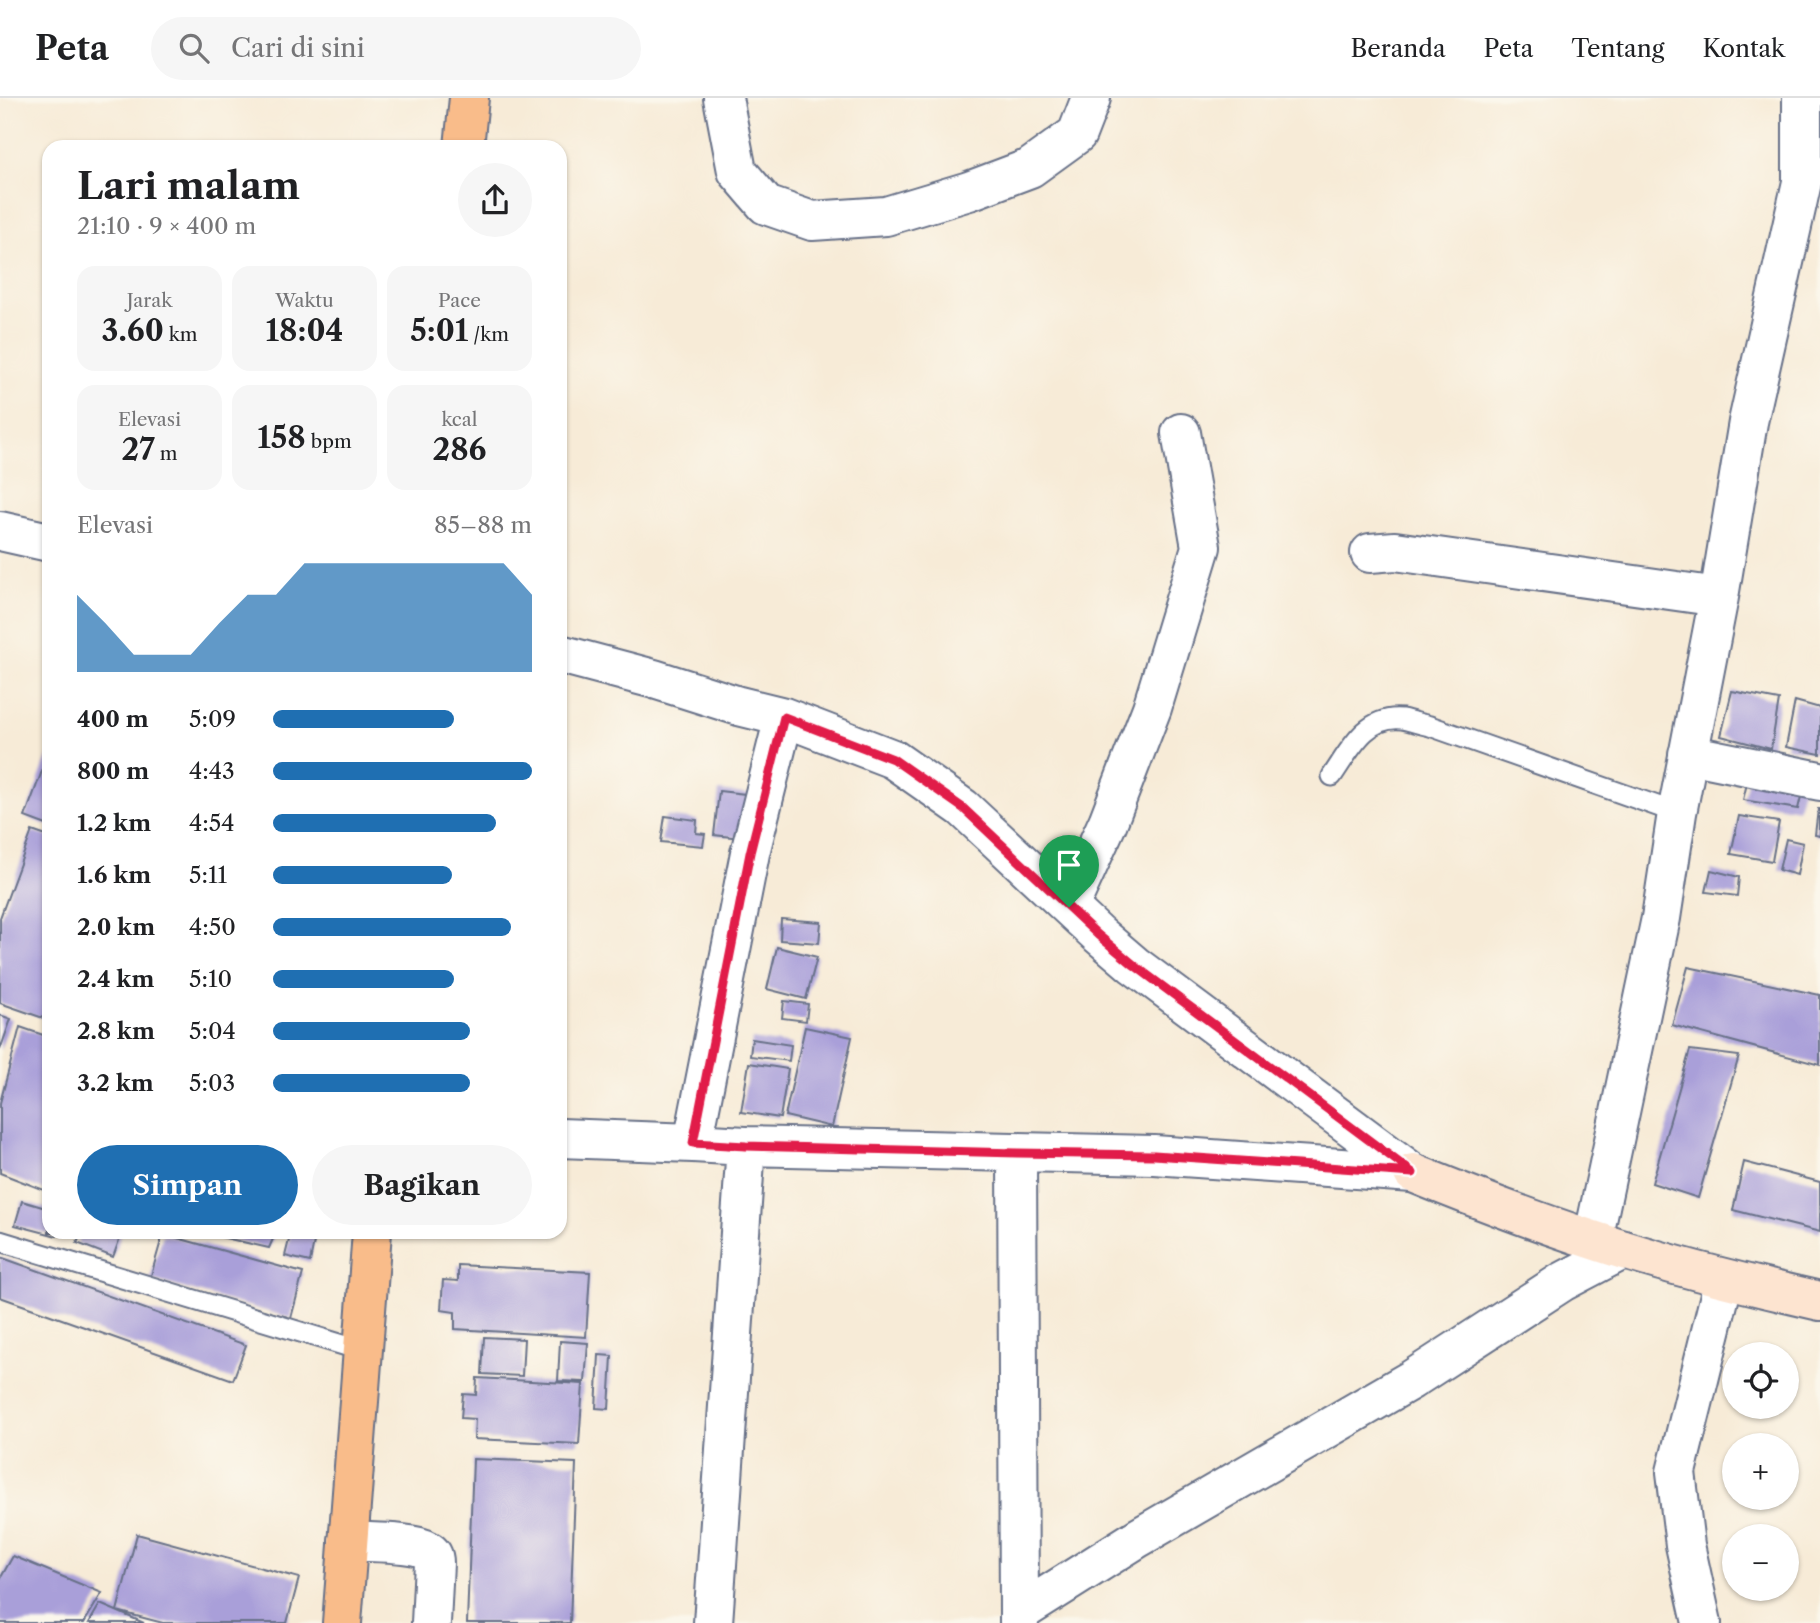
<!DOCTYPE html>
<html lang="id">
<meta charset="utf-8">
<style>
:root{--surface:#fff;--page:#f6f6f6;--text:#202124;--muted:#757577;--line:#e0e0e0;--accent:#1f6fb2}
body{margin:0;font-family:"Libre Caslon Text",serif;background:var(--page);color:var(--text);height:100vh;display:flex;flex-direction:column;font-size:26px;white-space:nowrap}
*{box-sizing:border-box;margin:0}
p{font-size:23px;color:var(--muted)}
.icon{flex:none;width:38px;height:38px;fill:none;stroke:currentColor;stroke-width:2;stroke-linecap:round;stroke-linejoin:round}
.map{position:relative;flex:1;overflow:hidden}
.panel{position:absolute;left:42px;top:42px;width:525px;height:1099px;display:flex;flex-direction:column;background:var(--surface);border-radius:21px;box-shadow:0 2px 5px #0004}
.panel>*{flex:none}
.controls{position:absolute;left:1722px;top:1244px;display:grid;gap:14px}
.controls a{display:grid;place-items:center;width:77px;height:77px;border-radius:50%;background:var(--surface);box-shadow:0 2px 5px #0004;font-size:35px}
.pin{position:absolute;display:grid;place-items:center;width:60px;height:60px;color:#fff;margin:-72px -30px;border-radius:50% 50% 50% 0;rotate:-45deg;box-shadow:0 0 7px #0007}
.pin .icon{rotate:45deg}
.round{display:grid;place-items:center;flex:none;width:74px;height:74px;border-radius:37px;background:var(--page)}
.summary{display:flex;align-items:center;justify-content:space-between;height:119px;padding:0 35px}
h1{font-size:38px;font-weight:700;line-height:52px}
.figures{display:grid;grid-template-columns:repeat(3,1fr);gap:10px;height:119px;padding:7px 35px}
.figures div{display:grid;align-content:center;border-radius:18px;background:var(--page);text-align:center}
.figures b{font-size:30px;font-weight:700}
.figures small{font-size:19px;font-weight:400}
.figures p{font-size:19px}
.chart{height:196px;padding:14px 35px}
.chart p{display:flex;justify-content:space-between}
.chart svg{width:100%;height:126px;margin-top:7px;fill:var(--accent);opacity:.7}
.action{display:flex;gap:14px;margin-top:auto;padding:14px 35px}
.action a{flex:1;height:80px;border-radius:42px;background:var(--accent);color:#fff;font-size:28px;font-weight:700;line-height:80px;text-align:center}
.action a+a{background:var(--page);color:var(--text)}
ul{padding:0 35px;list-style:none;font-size:23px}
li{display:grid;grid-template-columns:112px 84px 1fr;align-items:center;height:52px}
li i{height:18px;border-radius:9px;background:var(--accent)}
header{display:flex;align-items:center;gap:42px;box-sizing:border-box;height:98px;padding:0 35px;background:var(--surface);border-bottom:2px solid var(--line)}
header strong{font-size:33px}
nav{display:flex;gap:38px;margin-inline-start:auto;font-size:24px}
.search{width:490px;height:63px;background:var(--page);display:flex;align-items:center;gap:18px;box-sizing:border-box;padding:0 24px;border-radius:38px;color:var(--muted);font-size:26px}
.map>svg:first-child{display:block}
.building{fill:#a99fd9}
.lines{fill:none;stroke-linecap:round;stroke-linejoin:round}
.lane-casing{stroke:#687188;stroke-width:23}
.street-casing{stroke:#687188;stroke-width:42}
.secondary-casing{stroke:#687188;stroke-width:42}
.primary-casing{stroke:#687188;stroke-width:42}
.lane{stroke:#fff;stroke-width:19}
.street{stroke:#fff;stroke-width:38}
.secondary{stroke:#fde4d0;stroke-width:38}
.primary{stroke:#f9bc8a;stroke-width:38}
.route-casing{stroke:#fff;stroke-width:14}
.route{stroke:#e11d48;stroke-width:9}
</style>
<header>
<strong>Peta</strong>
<div class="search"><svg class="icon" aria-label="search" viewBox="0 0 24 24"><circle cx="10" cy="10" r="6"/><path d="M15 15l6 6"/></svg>Cari di sini</div>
<nav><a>Beranda</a><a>Peta</a><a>Tentang</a><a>Kontak</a></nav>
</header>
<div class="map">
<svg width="1820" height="1525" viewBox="0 0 1820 1525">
<rect width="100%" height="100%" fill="#fbf7ec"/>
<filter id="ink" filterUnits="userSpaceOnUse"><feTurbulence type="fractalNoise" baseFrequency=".0143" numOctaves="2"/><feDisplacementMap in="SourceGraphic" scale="14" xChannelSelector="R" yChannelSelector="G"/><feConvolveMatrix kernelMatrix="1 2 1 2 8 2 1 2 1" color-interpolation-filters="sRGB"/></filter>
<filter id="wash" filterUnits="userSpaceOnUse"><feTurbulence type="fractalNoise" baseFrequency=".00686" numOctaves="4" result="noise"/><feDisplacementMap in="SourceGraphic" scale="28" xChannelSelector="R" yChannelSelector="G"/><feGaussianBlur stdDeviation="1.57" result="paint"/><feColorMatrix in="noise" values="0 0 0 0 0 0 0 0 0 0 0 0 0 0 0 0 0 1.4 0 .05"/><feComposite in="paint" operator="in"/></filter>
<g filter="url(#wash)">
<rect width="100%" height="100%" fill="#f7ebd7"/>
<g id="blocks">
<path class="building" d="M1732,593L1779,602L1771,651L1721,638Z
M1795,603L1820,610V656L1786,649Z
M49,654V728L25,719Z
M1748,681L1804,686L1798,711L1743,702Z
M719,693L754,697L750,741L714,737Z
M1818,711H1820V738L1815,737Z
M665,718L697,722L696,735L705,736L703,748L661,744Z
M1739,718L1779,724L1772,763L1731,756Z
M32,733L49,739V922L0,905V820Z
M1786,741L1803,745L1797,777L1779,772Z
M1711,772L1739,779L1737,798L1706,794Z
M781,821L821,824L819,845L780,842Z
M777,849L817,859L806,901L767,891Z
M1688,869L1820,897V967L1672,927Z
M784,903L808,906L806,923L782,920Z
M0,917L11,921L0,952Z
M20,929L49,939V1094L0,1075V1005Z
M805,929L852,939L832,1029L785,1018Z
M752,941L791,947L789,963L750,958Z
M1690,952L1739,958L1698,1100L1652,1085Z
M749,965L788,971L780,1020L741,1014Z
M1744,1064L1820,1084V1134L1733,1112Z
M22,1103L49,1111V1134H58L57,1138L15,1127Z
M82,1134H113L121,1137L113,1159L77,1145Z
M199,1134H276L269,1150Z
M291,1134H316L310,1164L285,1158Z
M163,1136L303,1175L291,1220L150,1181Z
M0,1159L246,1247L233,1282L0,1199Z
M458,1167L590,1174L586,1239L455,1231V1214L441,1212L443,1182L458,1183Z
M484,1239L524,1241L522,1278L482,1276Z
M560,1243L588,1245L585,1284L558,1283Z
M599,1257L612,1258L609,1311L596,1310Z
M477,1280L583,1286L579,1346L474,1341L475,1321L461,1320L463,1296L476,1297Z
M473,1361L576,1365L570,1525H467Z
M137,1436L299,1480L287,1525H163L117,1513Z
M13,1458L102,1495L84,1525H0V1481Z
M100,1506L114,1512L144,1525H89Z"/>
</g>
</g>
<g filter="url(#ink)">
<use href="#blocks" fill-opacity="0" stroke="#687188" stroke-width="2"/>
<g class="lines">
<defs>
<path id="lane" d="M1332,678C1350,652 1366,617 1402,621C1411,623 1421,626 1430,628L1677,715
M0,1143L363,1253"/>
<path id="street" d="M723,0L737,73L766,107L812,123L886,118L969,93L1030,70L1077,36L1091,0
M0,433L49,444
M1370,455L1395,453L1719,499
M560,556L654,581L739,608L784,619L893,661L963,710L1099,837L1134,867L1413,1075
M1688,656L1820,683
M1069,809L1108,724L1152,610L1201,449L1181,335
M560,1040L693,1045L746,1048L1154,1057L1413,1075
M693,1045L750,755L784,619
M1017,1055L1019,1515
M1593,1142L1661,820L1677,715L1719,499L1748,324L1802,84V0
M348,1443C367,1445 411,1443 427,1452C433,1455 434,1459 434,1465L431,1525
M713,1525L746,1048
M1019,1525V1515L1138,1440L1411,1282L1562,1184L1623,1152
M1702,1525L1685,1447L1676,1374L1724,1181"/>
<path id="secondary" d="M1413,1075C1482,1103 1552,1130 1624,1152C1688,1172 1754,1188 1820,1203"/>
<path id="primary" d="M464,49L469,0
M342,1525L372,1134"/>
</defs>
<use href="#lane" class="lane-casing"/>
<use href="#street" class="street-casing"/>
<use href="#secondary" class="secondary-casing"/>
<use href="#primary" class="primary-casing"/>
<use href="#lane" class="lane"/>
<use href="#street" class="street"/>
<use href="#secondary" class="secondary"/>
<use href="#primary" class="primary"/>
</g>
</g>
<g class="lines" filter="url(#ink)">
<defs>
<path id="route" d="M784,619L893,661L963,710L1098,837L1134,867L1413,1075L1154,1057L1017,1055L746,1048L693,1045L750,755Z"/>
</defs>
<use href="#route" class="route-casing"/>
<use href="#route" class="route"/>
</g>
</svg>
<div class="controls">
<a><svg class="icon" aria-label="locate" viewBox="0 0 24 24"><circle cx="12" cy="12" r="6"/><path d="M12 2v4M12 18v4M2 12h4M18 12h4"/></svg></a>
<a>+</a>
<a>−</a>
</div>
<div class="pin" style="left:1069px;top:809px;background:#1e9e55"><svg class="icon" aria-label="arrive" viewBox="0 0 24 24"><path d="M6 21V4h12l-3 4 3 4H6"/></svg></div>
<section class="panel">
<div class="summary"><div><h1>Lari malam</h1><p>21:10 · 9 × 400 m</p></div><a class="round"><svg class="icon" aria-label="share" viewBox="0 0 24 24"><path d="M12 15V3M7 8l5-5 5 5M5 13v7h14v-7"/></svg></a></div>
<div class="figures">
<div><p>Jarak</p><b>3.60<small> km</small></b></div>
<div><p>Waktu</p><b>18:04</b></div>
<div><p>Pace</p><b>5:01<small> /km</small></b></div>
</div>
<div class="figures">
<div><p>Elevasi</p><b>27<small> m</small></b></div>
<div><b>158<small> bpm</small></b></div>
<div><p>kcal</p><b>286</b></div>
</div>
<div class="chart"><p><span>Elevasi</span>85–88 m</p>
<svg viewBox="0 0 160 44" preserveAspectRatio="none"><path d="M0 44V17L10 27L20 38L30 38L40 38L50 27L60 17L70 17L80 6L90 6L100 6L110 6L120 6L130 6L140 6L150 6L160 17V44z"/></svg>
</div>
<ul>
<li><b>400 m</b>5:09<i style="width:70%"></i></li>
<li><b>800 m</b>4:43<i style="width:100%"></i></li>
<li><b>1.2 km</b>4:54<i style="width:86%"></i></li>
<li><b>1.6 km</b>5:11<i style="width:69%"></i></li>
<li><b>2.0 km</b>4:50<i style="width:92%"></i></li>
<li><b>2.4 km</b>5:10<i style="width:70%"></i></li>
<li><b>2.8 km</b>5:04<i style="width:76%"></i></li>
<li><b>3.2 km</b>5:03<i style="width:76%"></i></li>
</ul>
<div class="action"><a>Simpan</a><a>Bagikan</a></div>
</section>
</div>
